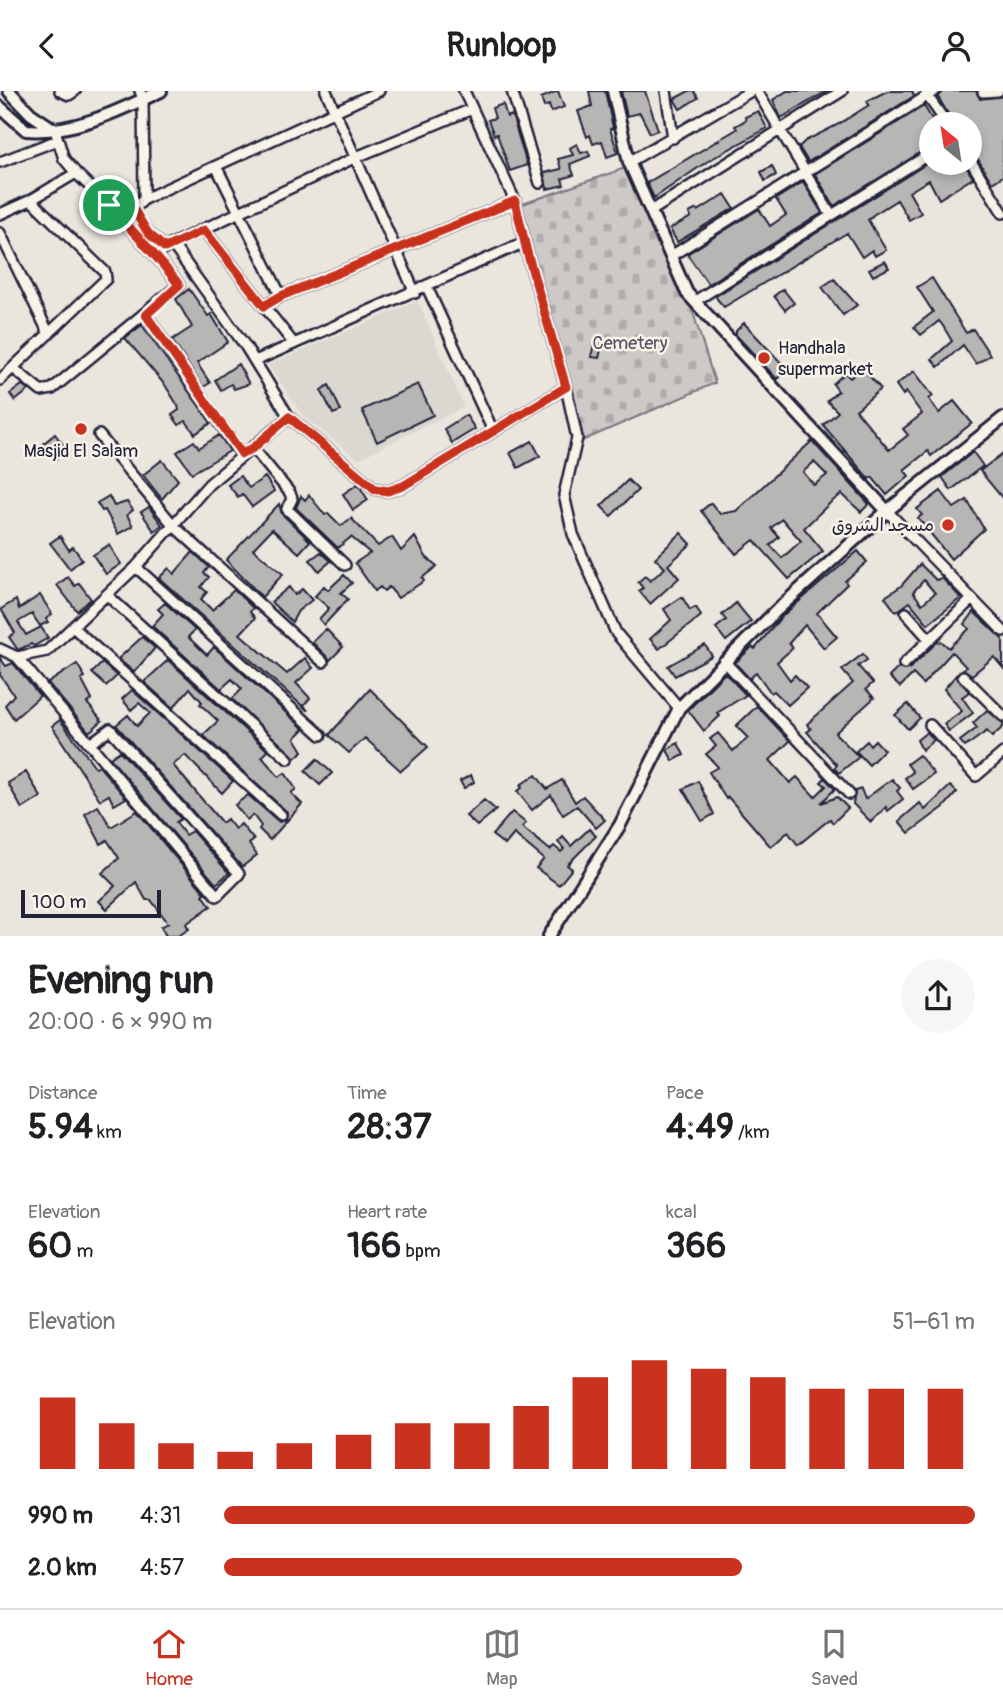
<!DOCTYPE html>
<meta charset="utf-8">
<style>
:root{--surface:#fff;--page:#f6f6f6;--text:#202124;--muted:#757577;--line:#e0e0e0;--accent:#c8321e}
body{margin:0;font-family:Pangolin,"Playpen Sans Arabic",sans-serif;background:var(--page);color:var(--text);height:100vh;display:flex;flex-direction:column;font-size:26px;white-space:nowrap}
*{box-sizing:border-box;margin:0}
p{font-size:23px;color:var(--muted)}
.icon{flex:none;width:38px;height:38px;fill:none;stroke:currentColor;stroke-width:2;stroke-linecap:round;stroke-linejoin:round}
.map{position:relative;height:845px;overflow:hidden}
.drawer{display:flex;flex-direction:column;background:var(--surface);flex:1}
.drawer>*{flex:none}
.needle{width:46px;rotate:330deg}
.fabs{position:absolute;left:919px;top:21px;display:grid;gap:14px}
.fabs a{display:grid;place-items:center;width:63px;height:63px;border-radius:50%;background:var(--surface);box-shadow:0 4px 10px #0003;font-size:35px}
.scale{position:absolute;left:21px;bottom:18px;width:140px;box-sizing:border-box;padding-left:7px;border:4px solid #22223b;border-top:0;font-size:19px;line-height:24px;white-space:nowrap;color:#22223b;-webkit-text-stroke:5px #f7f3e8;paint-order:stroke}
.pin{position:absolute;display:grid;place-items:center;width:60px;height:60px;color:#fff;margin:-30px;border:4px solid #fff;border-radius:50%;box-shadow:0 2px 7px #0007}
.round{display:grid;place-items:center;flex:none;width:74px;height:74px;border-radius:37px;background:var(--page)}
.overview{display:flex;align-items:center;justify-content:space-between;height:119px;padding:0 28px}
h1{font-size:38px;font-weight:800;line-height:52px}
.metrics{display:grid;grid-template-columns:repeat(3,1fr);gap:10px;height:119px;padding:7px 28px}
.metrics div{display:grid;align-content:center}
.metrics b{font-size:35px;font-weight:800}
.metrics small{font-size:19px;font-weight:400}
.metrics p{font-size:19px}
.chart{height:196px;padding:14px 28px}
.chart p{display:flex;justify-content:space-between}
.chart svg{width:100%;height:126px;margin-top:7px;stroke:var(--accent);stroke-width:6}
ul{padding:0 28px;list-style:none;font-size:23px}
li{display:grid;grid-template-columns:112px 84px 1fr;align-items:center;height:52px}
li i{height:18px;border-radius:9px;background:var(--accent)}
header{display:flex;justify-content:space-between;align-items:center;height:91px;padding:0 28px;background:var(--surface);font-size:32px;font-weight:800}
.tabs{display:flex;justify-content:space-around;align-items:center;height:98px;border-top:2px solid var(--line);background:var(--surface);font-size:19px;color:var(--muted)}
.tabs a{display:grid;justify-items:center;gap:4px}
.tabs .on{color:var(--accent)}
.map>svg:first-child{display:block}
.built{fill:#dbd8d2}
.cemetery{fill:url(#cemetery-stones);stroke:#787680;stroke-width:2}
.building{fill:#b8b6b5;stroke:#22223b;stroke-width:2;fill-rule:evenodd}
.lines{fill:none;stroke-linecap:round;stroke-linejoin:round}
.minor-casing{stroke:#22223b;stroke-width:14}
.tertiary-casing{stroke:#22223b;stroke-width:16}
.minor{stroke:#f7f3e8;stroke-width:9}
.tertiary{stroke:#f7f3e8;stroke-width:10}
.route-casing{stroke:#fff;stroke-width:14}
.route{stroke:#c8321e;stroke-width:9}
.poi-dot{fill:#c8321e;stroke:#f7f3e8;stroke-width:2.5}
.labels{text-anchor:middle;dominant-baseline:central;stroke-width:5;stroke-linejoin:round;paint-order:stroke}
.park-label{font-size:18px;fill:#555465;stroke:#f7f3e8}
.poi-label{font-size:18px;fill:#22223b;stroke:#f7f3e8;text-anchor:start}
</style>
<header><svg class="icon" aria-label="back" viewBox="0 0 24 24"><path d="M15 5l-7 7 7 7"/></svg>Runloop<svg class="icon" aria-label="person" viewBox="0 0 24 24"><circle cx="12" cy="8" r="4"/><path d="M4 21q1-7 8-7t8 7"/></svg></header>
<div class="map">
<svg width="1003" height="845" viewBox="0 0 1003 845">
<defs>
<pattern id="cemetery-stones" width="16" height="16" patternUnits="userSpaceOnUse" patternTransform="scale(1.75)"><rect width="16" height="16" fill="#cdc9c6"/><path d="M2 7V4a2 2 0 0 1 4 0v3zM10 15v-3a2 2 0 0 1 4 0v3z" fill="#b0acab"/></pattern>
</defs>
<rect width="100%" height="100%" fill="#eae6de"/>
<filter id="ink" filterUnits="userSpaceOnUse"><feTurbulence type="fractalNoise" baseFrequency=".0143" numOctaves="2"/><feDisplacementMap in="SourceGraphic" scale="14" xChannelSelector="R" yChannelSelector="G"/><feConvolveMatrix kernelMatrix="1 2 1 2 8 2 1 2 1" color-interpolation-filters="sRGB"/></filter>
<g filter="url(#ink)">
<path class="built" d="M418,210L464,316L358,368L304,326L268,274Z"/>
<path class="cemetery" d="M625,77L687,202L715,292L584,349L520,114Z"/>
<path class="building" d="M558,0L564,16L551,21L549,14L544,16L541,7Z
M589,0H605L613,37L610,38L618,62L607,66L602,50L593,53L590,44L587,46L578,20L592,15Z
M621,0H645L658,39L650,42L640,22L627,25Z
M689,0H694L698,7L680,18L674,8Z
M787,0H827L781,27L773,9Z
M887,0H912L914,5L808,71L799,56L805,50L839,33L869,14L867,10Z
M976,0L980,8L1003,5V85L992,92L976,65L970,62V33H954L938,6L944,0Z
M503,13L507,26L512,24L527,74L510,80L497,43L494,44L488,29L495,27L492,17Z
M924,15L935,33H931V55L834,115L815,83Z
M758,20L767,37L708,70L654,107L647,92L737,38L735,35L746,29L745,26Z
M577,53L581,62L588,60L590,65L570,73L574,84L562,88L564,94L547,98L544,82L561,78L558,68L573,64L570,57Z
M931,70L964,72L973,87L939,108L929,89L909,101L921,122L909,129L897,109L873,124L868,129L886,159L875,165L872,159L862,166L847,142L724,216L717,208L716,205Z
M772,75L776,84L765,90L761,81Z
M803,91L822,122L708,193L687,163L759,118L770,135L786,124L776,108Z
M725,103L734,117L677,151L670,138L691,126L689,122L697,118L698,120Z
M885,170L889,177L873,185L869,178Z
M932,187L966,242L973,238L990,264L976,273L963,254L938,276L932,268L952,250L943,235L939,230L921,244L914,236L933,221L917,196Z
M834,188L857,214L843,224L822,196Z
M189,198L208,225L211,223L228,251L197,272L210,292L203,296L172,249L192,236L176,208Z
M783,198L794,212L785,219L774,205Z
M744,232L787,278L777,288L736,244V240Z
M142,234L211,332L195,343L186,330L179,334L172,324L179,319L178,315L165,294L125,247Z
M594,253L602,254L599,267L591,266Z
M238,273L249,293L234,298L231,293L221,299L215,289Z
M862,277L881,298L856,319L889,359L908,344L903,338L922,323L906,301L903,304L896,294L914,280L933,305L929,308L939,322L954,310L972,332L931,365L928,360L904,379L909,385L887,404L872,386L869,388L823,334L838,321L827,310L838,300L833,293L845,282L850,287Z
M418,293L433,324L377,351L362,319Z
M22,294L29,299L15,310L10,303Z
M329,294L341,320L333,323L321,299Z
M466,324L475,338L452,352L444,338Z
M55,343L67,359L56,368L44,352Z
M219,344L230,360L192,382L177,361L194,350L199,357Z
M532,350L540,365L518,377L510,362Z
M812,350L869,413L861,421L842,403L830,412L804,437L823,460L789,488L754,449L736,463L701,420L711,412L720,423L736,420ZM814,371L827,384L814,394L803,381ZM782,428L801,450L782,467L770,454L779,446L771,437Z
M973,361L983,375L951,399L942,386Z
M1003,362V408L980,380Z
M162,369L178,389L162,408L143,384Z
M240,385L249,397L265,386L274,400L252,416L242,403L238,406L228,394Z
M628,389L638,399L611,425L601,415Z
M358,393L368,409L353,419L343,403Z
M941,400L954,417L967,409L984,438L951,468L918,427L922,424L917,418Z
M309,404L325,424L328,422L341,435L351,427L378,455L392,446L401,460L415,446L426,466L437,475L422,487L424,490L398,507L389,496L384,500L380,496L375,500L355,472L370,462L351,446L338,457L296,417L301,405L305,409Z
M109,405L114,415L127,411L133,419L127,424L133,435L118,443L105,419L102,420L97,412Z
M279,413L282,423L310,450L299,462L272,438L253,458L283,483L262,506L226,469Z
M149,416L162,434L154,440L141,421Z
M681,442L691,453L668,474L679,487L650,513L639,500L643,497L638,491L645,485L650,490L665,477L655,467Z
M60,445L69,459L73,456L82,468L70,478L50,452Z
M109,454L121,473L106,483L93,464Z
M858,460L867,471L845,490L847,493L817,522L837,546L824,557L805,534L789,552L793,557L777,571L790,589L795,584L807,597L788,614L774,600L771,602L756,581L750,588L735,572L752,556L755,558L781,526Z
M193,461L209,476L204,482L209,486L201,496L207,501L201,508L212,519L234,499L253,517L250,521L255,527L240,543L287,583L305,567L313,577L296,592L310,607L304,614L308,620L159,487L169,477L174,483Z
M321,461L331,470L319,480L310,469Z
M920,473L936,489L942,487L961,507L928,533L910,511L896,521L885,506L901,495ZM924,489L935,502L922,513L913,501Z
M344,484L352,492L341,502L348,508L324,534L319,528L329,517L315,505L324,495L328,499Z
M68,486L75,495L79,492L91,508L77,520L57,494Z
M289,496L295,504L302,498L312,509L298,520L292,531L271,511Z
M40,504L52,523L46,528L48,531L40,535L32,523L18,531L26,544L41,536L48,547L34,555L31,553L18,559L9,546L15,542L1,518L16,509L19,518Z
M682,506L690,519L696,516L701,525L659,558L650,548L671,529L664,518Z
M165,512L195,539L188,546L207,564L214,556L304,638L295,647L303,660L295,667L232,608L242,598L232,588L221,598L152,535L163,523L158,518Z
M736,512L751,530L726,550L716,537L726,529L722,524Z
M974,521L1003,549V577L994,566L972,584L963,578L966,576L952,561L923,593L913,583L900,596L889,586L898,577L909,578L936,552L941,550L949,557L969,538L965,533Z
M326,538L343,556L330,569L312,551Z
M142,546L155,557L134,581L118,568Z
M705,554L712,565L675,585L668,575Z
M863,563L867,569L858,575L873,592L866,598L874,607L835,642L859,666L839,682L834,677L837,674L807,641L811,638L807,633L853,592L842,579Z
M0,567L6,575L13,572L40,605L14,628L5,614L14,604L0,584Z
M168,569L265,657L268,660L262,666L279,686L285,682L296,698L291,702L302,713L270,749L259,738L261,735L253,724L247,729L235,714L248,704L279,731L286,729L287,721L203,644L218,630L200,613L202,611L190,597L173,617L144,591Z
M102,572L117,585L106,595L92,582Z
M77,573L85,586L81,588L92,609L87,612L102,630L89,641L48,592Z
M725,582L746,604L717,622L720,625L704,640L688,619Z
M956,584L969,601L962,606L973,622L949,640L944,633L962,620L944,598Z
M370,598L428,656L401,680L365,647L349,662L329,644Z
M132,599L233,690L222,702L185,664L173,674L222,732L227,728L235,738L241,733L254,749L249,753L257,764L242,776L116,634L128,624L137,635L150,622L139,612L131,619L122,608Z
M908,613L920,627L908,638L895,624Z
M757,615L790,650L770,669L790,692L797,686L815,706L826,695L821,691L825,687L835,698L821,712L837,706L848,717L833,732L830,728L798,754L788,741L771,756L728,706L726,708L709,681L718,676L706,663L716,655L710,648L718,642L733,660L748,647L736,635Z
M987,619L1003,632V636L992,646L987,640L965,656L960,650L977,637L973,632Z
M60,629L96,677L99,675L126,707L114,714L109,704L100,709L52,635Z
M927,641L934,649L922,659L917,649Z
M875,649L884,659L869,674L856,660L867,650L870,654Z
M678,652L684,664L673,670L667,659Z
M120,660L181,728L176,731L185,744L192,740L229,782L216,793L110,667Z
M919,664L934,683L913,698L905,687L913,681L907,673Z
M317,668L332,682L320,694L305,680Z
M26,681L41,706L22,718L8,692Z
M471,684L474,691L464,697L460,690Z
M536,684L547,698L562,689L575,711L583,705L605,729L596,737L577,715L563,724L551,704L532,719L517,700L522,697L520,694Z
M892,688L900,697L897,700L903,708L888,720L886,716L871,731L853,713L855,700L861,698L865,708Z
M698,690L714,723L702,730L683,698Z
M950,695L957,701L944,716L909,742L899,730L920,712L925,719Z
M484,709L496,719L477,735L466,725Z
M98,715L111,736L137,720L205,802L203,804L211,815L186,833L189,838L178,845H166L161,836L168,832L151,809H146L136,791L107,818L99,810L115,795L102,782L119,767L107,749L101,753L85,723Z
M512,721L526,732L522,736L550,759L554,755L561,761L564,758L558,751L563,746L571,755L589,738L596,745L567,774L572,778L559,794L536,777L544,768L514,743L505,754L492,744Z"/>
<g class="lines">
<defs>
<path id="minor" d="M60,0L69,4L75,0
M140,0L143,8L144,108L133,119L148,142L165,157
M326,0L415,202
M512,0L540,92
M666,0L673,47
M757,0L831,124
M983,1L998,0
M926,3L947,33
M55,39L64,68L76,82L109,114L133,119
M970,69L1003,122
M0,71L58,49
M629,71L751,0
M216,75L281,205
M144,108L379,0
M651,120L842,0
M0,123L31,109L76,82
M204,139L294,253
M0,142L49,243
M172,153L246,256L289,326L375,398L388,400L403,395L566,296L527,161L515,110L464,0
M157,163L172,153L354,67L472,18
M671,165L935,0
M427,196L493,340
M695,210L931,62
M264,215L281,205L515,110
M146,224L241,363
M255,270L525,151
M13,277L41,300L52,298L179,194C158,165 133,142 109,114
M0,289L106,188L105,181L31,109
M566,296L577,347L564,404L573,443L616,542L679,617
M99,344L174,435L323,571
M253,357L290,402L292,408L287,418L345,474
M887,420L1003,540
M136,476L321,644
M107,504L288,668
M906,522L930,549
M74,537L281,724
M0,558L17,566L47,560L136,476L209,393L289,326
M17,566L217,805L239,783L236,779L110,638L91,652
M724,570L849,703
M904,573L972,508
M963,585L1003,625
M930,634L976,685L1003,662"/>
<path id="tertiary" d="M9,0L31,23L55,39
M613,0L629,71L687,202L887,420
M0,16L26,39C73,43 120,19 161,0
M549,845L620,734L679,617L776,520L887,420L1003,327"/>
</defs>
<use href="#minor" class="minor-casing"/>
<use href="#tertiary" class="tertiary-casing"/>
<use href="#minor" class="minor"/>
<use href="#tertiary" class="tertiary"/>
</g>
</g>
<g class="lines" filter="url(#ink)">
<defs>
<path id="route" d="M515,110L527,161L566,296L403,395L388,400L375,398L289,326L253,357L242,363L146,224L179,194C158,165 133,142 109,114L134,119L148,142L165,157L204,139L264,215L281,205Z"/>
</defs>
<use href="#route" class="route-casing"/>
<use href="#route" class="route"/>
</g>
<g class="poi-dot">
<circle cx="764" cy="267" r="7"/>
<circle cx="81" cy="338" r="7"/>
<circle cx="948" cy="434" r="7"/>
</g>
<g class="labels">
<g class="park-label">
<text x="630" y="252">Cemetery</text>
</g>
<g class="poi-label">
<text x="778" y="257">Handhala<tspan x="778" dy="21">supermarket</tspan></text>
<text x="81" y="360" text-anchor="middle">Masjid El Salam</text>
<text x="934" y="434" text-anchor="end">مسجد الشروق</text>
</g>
</g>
</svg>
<div class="fabs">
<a><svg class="needle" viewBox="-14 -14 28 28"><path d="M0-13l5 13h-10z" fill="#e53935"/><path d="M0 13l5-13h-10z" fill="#757577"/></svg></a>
</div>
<div class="scale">100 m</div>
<div class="pin" style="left:109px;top:114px;background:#1e9e55"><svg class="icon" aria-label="arrive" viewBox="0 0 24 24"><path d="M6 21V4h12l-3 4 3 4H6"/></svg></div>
</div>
<section class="drawer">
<div class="overview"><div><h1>Evening run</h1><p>20:00 · 6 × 990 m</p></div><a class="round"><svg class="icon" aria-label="share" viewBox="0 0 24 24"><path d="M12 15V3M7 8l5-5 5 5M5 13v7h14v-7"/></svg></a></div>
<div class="metrics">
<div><p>Distance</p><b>5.94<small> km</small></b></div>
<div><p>Time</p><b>28:37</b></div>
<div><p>Pace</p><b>4:49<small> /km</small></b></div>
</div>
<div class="metrics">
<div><p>Elevation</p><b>60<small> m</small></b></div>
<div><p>Heart rate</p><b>166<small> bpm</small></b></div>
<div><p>kcal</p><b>366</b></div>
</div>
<div class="chart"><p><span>Elevation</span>51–61 m</p>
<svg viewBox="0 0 160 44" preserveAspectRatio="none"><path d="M5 44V19M15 44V28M25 44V35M35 44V38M45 44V35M55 44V32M65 44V28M75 44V28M85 44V22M95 44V12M105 44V6M115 44V9M125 44V12M135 44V16M145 44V16M155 44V16"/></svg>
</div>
<ul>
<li><b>990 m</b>4:31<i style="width:100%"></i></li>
<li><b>2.0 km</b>4:57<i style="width:69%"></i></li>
</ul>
</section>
<nav class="tabs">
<a class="on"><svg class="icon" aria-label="home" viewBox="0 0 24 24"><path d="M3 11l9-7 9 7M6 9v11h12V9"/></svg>Home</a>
<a><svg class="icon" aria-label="map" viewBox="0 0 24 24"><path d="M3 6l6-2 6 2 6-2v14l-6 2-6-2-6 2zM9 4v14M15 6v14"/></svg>Map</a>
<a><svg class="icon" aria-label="saved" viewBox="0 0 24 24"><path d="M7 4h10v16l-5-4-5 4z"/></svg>Saved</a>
</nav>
